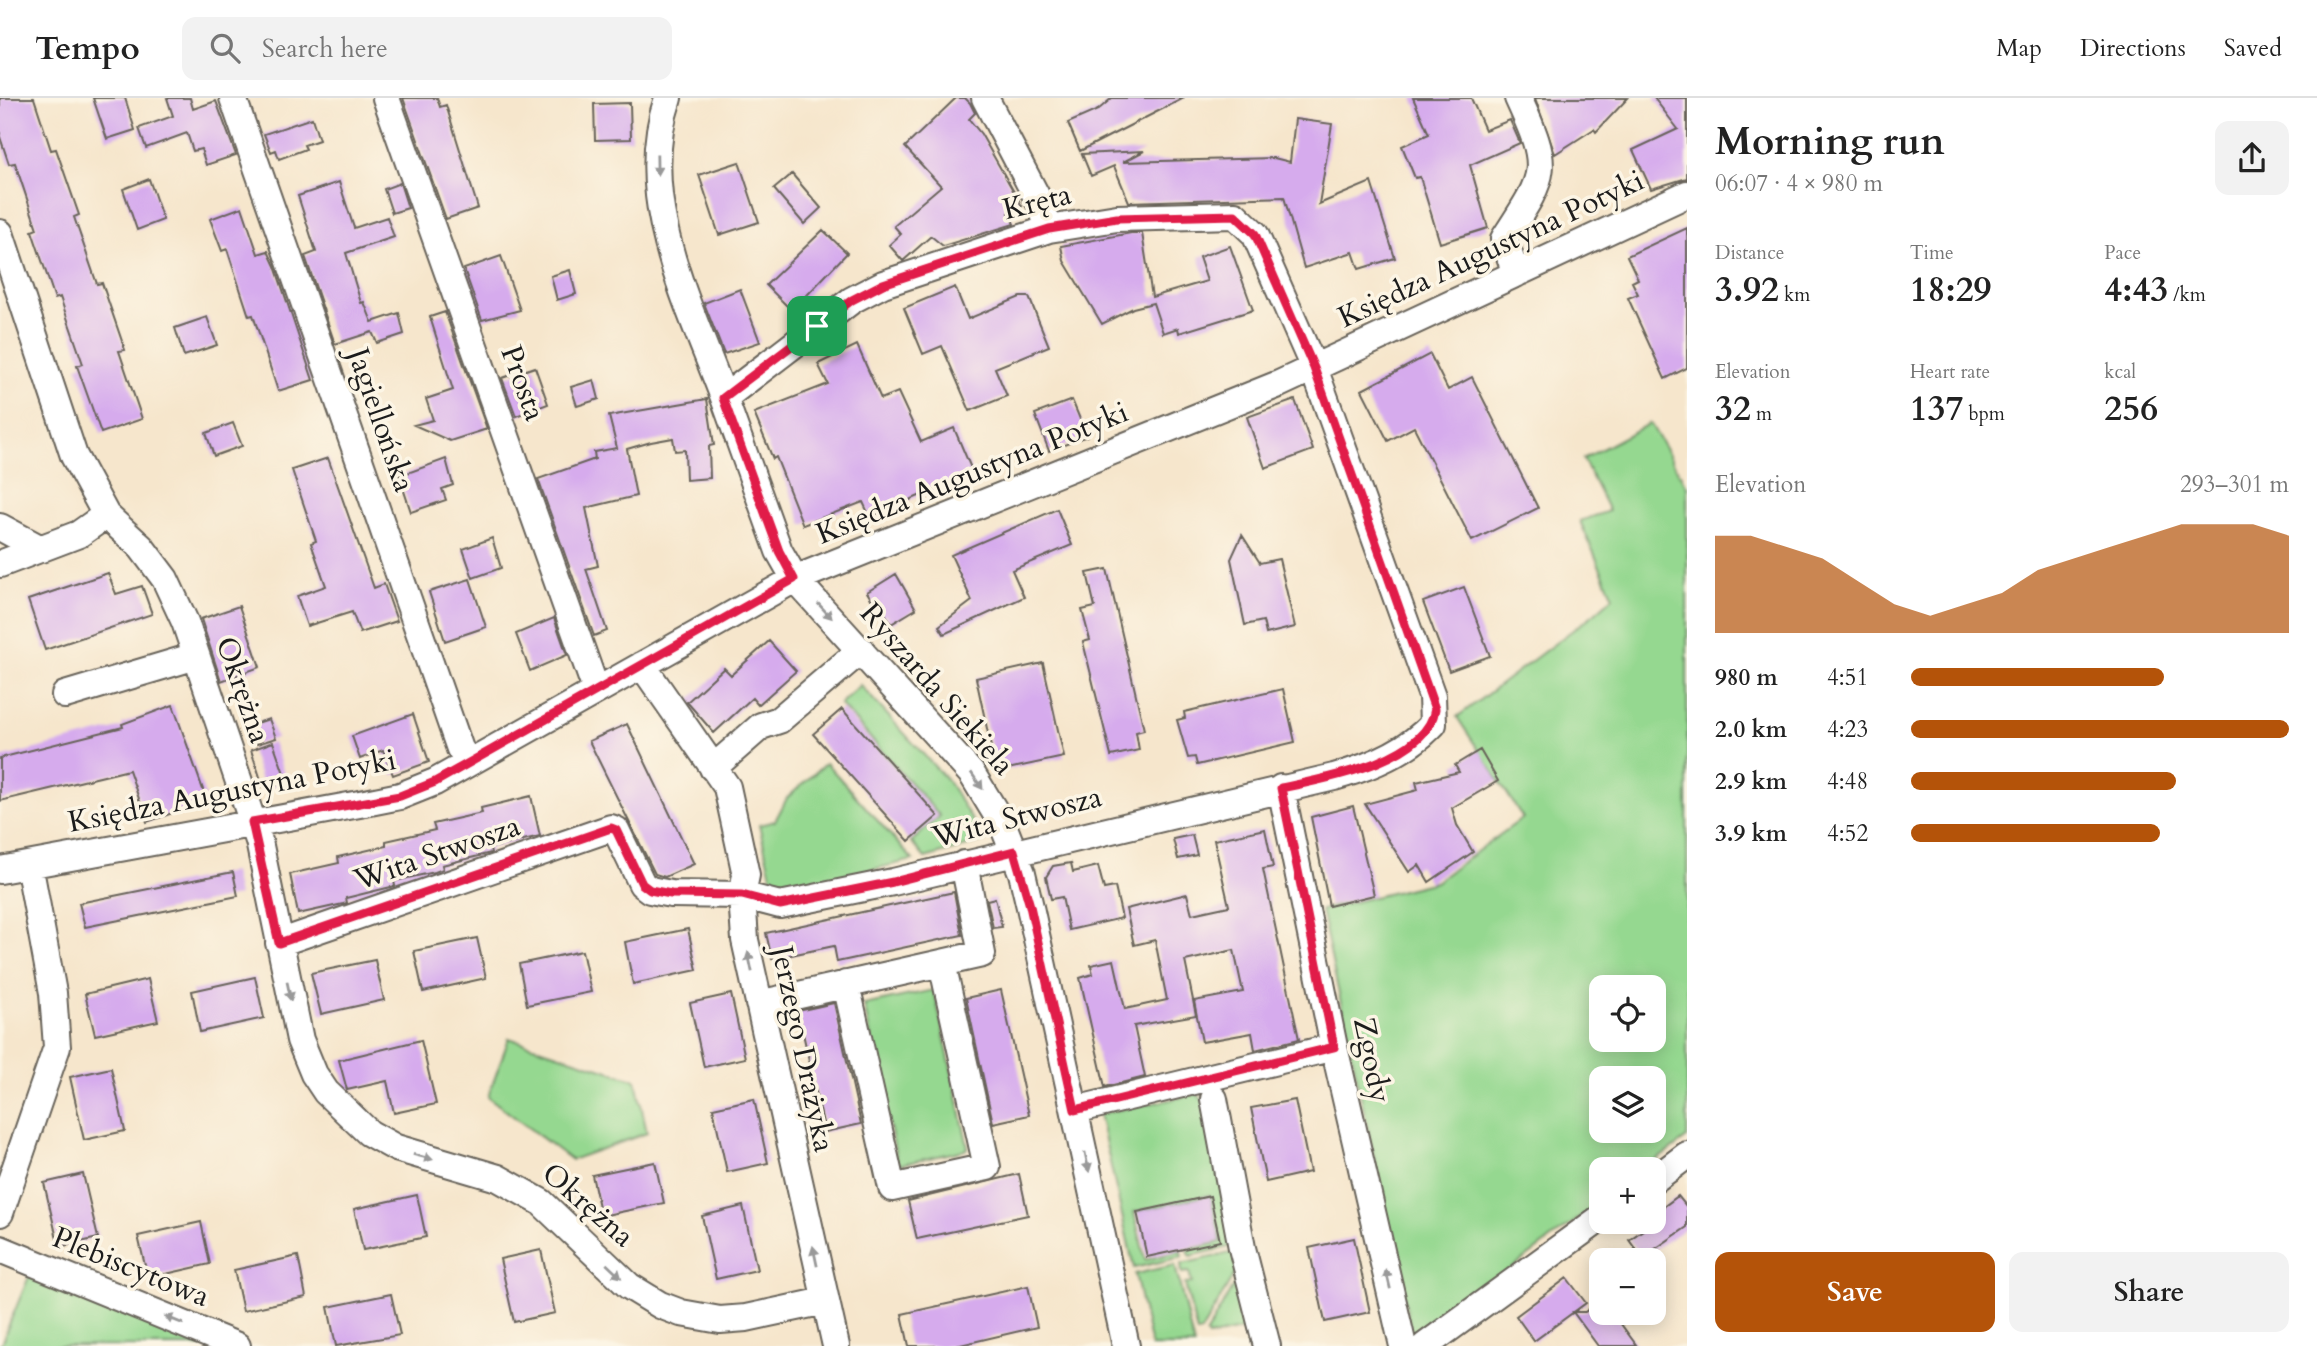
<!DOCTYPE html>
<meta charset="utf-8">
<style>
:root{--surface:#fff;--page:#f2f2f2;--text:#222;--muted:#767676;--line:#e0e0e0;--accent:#b45309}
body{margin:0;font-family:Cardo,serif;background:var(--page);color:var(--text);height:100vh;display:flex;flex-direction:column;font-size:26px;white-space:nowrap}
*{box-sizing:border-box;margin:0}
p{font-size:23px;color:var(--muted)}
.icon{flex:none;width:38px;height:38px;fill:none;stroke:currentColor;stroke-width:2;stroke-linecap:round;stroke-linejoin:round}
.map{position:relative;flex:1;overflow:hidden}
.drawer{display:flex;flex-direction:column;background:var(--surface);width:630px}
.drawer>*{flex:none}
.tools{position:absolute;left:1589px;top:877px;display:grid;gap:14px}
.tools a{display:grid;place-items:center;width:77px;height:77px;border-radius:14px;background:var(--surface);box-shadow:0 4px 18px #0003;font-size:35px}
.pin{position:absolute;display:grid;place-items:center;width:60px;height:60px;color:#fff;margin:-30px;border-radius:14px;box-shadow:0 4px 10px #0006}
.round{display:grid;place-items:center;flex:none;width:74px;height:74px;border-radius:14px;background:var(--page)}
.summary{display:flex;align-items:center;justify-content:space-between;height:119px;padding:0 28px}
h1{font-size:38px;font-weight:700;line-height:52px}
.metrics{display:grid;grid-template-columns:repeat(3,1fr);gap:10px;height:119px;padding:7px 28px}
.metrics div{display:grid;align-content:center}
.metrics b{font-size:35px;font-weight:700}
.metrics small{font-size:19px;font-weight:400}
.metrics p{font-size:19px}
.chart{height:196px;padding:14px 28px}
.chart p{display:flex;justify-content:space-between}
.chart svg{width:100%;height:126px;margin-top:7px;fill:var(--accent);opacity:.7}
.cta{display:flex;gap:14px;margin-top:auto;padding:14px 28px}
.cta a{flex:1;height:80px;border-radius:14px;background:var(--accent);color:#fff;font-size:28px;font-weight:700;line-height:80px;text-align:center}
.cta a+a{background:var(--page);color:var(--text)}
ul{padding:0 28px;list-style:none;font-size:23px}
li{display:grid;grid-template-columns:112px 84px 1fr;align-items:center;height:52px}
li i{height:18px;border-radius:9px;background:var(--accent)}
header{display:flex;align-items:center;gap:42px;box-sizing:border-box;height:98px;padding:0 35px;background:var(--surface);border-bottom:2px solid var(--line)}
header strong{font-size:33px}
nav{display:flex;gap:38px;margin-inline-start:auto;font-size:24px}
.search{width:490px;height:63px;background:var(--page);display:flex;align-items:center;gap:18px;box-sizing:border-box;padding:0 24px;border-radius:14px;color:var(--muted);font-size:26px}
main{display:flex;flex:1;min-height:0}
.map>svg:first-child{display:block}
.green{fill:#95d890;stroke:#587a56;stroke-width:2;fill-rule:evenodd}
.building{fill:#d6abed}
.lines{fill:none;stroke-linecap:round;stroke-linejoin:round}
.minor-casing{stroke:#68635a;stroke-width:30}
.minor{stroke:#fff;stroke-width:26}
.oneway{fill:#999}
.route-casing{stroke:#fff;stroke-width:14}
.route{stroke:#e11d48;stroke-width:9}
.labels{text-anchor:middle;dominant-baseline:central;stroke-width:7;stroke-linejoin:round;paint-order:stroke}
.street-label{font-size:30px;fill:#1c1c1c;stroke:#fcf5e5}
</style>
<header>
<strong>Tempo</strong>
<div class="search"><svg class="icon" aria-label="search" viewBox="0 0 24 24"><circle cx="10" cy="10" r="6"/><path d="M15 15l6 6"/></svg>Search here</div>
<nav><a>Map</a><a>Directions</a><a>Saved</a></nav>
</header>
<main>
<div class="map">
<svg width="1687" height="1248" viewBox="0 0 1687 1248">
<rect width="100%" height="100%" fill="#fcf5e5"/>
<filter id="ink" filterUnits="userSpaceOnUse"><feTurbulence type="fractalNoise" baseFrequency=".0143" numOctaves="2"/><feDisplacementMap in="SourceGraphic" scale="14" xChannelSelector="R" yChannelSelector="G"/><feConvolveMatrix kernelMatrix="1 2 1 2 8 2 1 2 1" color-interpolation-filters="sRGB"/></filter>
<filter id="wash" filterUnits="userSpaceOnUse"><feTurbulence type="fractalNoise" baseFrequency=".00686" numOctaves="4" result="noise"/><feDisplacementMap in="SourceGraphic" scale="28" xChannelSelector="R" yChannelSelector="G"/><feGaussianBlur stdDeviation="1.57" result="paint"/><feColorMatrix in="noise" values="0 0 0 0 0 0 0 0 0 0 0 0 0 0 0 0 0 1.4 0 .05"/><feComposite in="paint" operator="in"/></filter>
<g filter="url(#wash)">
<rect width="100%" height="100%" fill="#f6e6cc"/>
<path class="green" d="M1650,325L1687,388V1040L1644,1071H1601V1104L1418,1240L1412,1237L1321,812L1435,784L1523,720L1457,619L1594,516L1613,499L1580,423L1609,413L1583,361ZM1601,889H1654V942H1601ZM1601,980H1654V1032H1601Z
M860,587L948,683L985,743L925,760L911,744L940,718L840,606Z
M826,665L913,762L775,794L759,727L775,723L787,700Z
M934,892L968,1049L965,1052L898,1067L864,907Z
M509,940L636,982L647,1035L571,1062L488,999Z
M1198,996L1204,1003L1234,1148L1190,1158L1188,1152L1221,1144L1210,1097L1134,1114L1145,1162L1181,1153L1182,1159L1134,1170L1099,1016Z
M1235,1154L1238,1170L1201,1234L1197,1235L1185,1186L1192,1185L1189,1174L1182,1175L1181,1166Z
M1175,1167L1194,1248H1151L1135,1176Z
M30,1176L204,1248H0Z
M1240,1176L1253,1226L1248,1230L1208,1239L1206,1236Z"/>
<g id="blocks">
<path class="building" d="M0,0H34L51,52L56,51L79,117L74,119L97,186L102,185L125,252L119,253L142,321L101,335L77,268L83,266L60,199L55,201L32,133L37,131L15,65L9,66L0,39Z
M93,0H125L135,32L107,41Z
M167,0H190L193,11L216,3L236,57L206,67L201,51L193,53L187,35L146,50L139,30L173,18Z
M403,0H437L440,9L446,7L478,110L446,121Z
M956,0H965L970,5L975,15L969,21L981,36L1022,108L1009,115L1014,126L943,148L931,138L903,163L889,147L901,136L894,128L941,88L905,49Z
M1112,0H1184L1080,53L1068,25L1098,12Z
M1413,0H1471L1485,32L1510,22L1520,45L1470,67L1488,130L1440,145L1420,79L1415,80L1402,48L1429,36Z
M1535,0H1628L1596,34L1594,31L1555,56Z
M1654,0H1687V80L1651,91L1633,52L1678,31Z
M630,5L631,41L595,42L594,6Z
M312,20L319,42L304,47L306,51L279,61L276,52L271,54L264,36Z
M1295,21L1332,26L1319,106L1371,84L1395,160L1359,171L1353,154L1304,170L1284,99L1129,104L1114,68L1091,78L1082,56L1144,53L1123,64L1274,60L1290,64Z
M739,64L759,124L719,137L699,77Z
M792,76L821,110L804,126L774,91Z
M149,81L163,122L137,132L123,91Z
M339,84L354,130L387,119L394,139L346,155L361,205L364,204L372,224L399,215L404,236L377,245L372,234L335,246L305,158L316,154L298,98Z
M400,85L408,110L392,115L384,91Z
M242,109L258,156L268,153L275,168L313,282L278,293L253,217L249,218L227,151L222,153L210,121Z
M1687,130V270L1665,281L1628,200L1638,196L1632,184L1638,181L1627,158Z
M823,132L847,155L792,213L766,187Z
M1131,135H1142L1152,199L1207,183L1199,159L1230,148L1253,212L1179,235L1178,230L1163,235L1153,205L1133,210L1102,226L1064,163L1061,148Z
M501,158L520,212L482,222L464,171Z
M570,172L576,196L557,202L551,178Z
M955,189L968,221L1020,199H1029L1049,248L995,270L1007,298L970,313L942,248L923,256L904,210Z
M740,191L760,244L724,256L704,205Z
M445,214L487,331L450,343L414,327L433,322L426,301L453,292L430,219Z
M207,219L217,247L184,258L175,230Z
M857,247L881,301L898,294L921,344L954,330L973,375L870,419L863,404L803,427L776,359L773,361L754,315L828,286L818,266Z
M1430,256L1448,292L1472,279L1538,410L1472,443L1414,329L1388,343L1362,292Z
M535,269L548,306L516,318L502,280Z
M594,282L599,301L577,308L571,289Z
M707,301L714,347L709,348L710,380L686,382L685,352L675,353L673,340L651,344L627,351L636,398L586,410L598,468L586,471L607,533L594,538L538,381L595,361L594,354L617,350L609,318Z
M1072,302L1087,338L1049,353L1035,316Z
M1295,302L1313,352L1265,370L1247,319Z
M233,325L242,348L214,358L206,335Z
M328,360L374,490L384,486L397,523L360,535L352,514L307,528L297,498L326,488L311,445L316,443L292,372Z
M446,361L453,387L442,391L446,402L411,414L399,378Z
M1057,411L1072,447L1012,472L1024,499L944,536L939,528L972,503L951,457Z
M1242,437L1260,465L1279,461L1295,529L1266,536L1263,523L1245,527L1231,461Z
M492,440L501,470L473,480L463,451Z
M1107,471L1144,632L1136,634L1139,652L1111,658L1083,544L1090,542L1082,512L1095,509L1087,475Z
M108,475L116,496L142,488L152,516L45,552L28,502Z
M896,476L916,511L891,526L886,517L882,519L867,494Z
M470,481L486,529L445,543L429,494Z
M1464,489L1490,558L1449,573L1423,504Z
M239,508L260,569L221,583L201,521Z
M554,520L567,557L530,573L516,536Z
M769,543L796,573L758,607L752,600L714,635L687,604L724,570L731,577Z
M1043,565L1064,659L1003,672L1001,662L994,663L976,580Z
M1283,591L1295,644L1197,667L1195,659L1188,660L1177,622L1185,620L1184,614Z
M173,607L207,703L147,724L129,672L0,703V660L123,629L122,626Z
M842,611L938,718L909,743L813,636Z
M413,616L429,664L393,677L383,652L360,661L352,638Z
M269,621L276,640L257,646L251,627Z
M627,626L694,766L665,779L655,776L589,643Z
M273,644L287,684L269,690L267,686L263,688L251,652Z
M1480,652L1498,683L1452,710L1457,727L1473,754L1429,784L1419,767L1409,774L1365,706L1418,692L1416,684L1459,674L1455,667Z
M531,698L540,738L490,750L491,755L442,767L443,771L435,774L394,783L395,788L346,800L347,805L343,806L298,816L290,776L339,765L338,759L386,748V743L435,732L433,726L482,715L481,710Z
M1353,708L1374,797L1329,808L1311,719Z
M1265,731L1273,769L1263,771L1299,941L1255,952L1252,935L1202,944L1194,903L1243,894L1234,852L1185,863L1196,917L1134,928L1145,979L1105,989L1080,880L1093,876L1091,867L1114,862L1125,911L1167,902L1155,842L1134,847L1126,811L1187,796L1192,816L1229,808L1214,742Z
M1192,737L1197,757L1178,761L1173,741Z
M1071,765L1073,774L1098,768L1104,791L1115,789L1122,820L1069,832L1062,799L1051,801L1046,779L1053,768Z
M233,774L238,798L85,829L79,805Z
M954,794L962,837L837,864L834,848L772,861L766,835Z
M995,800L1002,829L993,830L987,802Z
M688,831L697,872L633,886L625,844Z
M477,840L486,880L423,894L414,853Z
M582,853L591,894L527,907L519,866Z
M375,862L384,902L321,916L311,875Z
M255,879L264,920L200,934L192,893Z
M148,881L158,923L95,937L85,896Z
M1001,892L1029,1017L993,1025L966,900Z
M731,896L745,960L704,969L690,905Z
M834,905L861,1026L825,1034L798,913Z
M421,942L436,1006L394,1015L387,983L347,992L339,962Z
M111,970L125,1033L84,1042L70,979Z
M754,1001L768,1065L727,1074L713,1010Z
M1295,1002L1310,1074L1266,1084L1251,1010Z
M655,1064L664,1105L601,1118L592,1077Z
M83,1076L98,1140L59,1149L44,1085Z
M1019,1076L1028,1117L917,1141L908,1103Z
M417,1097L426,1139L363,1152L354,1111Z
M1210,1098L1220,1143L1147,1159L1137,1114Z
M1678,1098L1687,1109V1129L1642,1160L1629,1142L1654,1124V1116Z
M743,1108L757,1172L716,1181L702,1118Z
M201,1124L210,1166L148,1180L138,1138Z
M1354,1140L1370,1214L1325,1224L1309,1150Z
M541,1152L555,1215L514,1224L500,1161Z
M298,1158L306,1199L243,1213L234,1172Z
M1567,1180L1586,1205L1534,1243L1516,1218Z
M1028,1188L1037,1229L956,1248H909L902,1216Z
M391,1196L400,1237L336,1248L328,1209Z
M1601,1201V1214H1612L1637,1248H1598L1573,1214H1585Z"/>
</g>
</g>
<g filter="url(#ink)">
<use href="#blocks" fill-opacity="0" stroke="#68635a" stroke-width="2"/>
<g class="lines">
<defs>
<path id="minor" d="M233,0L460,651L469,664
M386,0L596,592
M668,0C634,100 688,204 723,297C742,349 760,401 779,453L795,481L972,676L1003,727L1022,775L1030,809L1126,1248
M985,0L1041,107L1049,131
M0,135L74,358L106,417L141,449L165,481L185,524L259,743L300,942L314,976L326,994L369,1035L396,1050L498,1080L541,1104L629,1188L660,1207L681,1215L720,1222L746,1220L825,1203
M1516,176L1504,141C1547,75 1551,72 1518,0
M0,429L41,451
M0,466L79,436L106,417
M642,567L727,689L746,777L742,797L745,842L836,1248
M65,597L196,558
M713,670L761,628L779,622L861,552
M1281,690L1334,949L1403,1248
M0,772L365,705L400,698L435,684L795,481L1279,286L1687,96
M279,845L611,730L616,732L642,786L650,792L671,796L742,797L780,807L893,784L1334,679C1370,669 1407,654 1433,626L1432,598L1314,270L1255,136L1235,117L1117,120L1049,131L883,186L852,202L724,300
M846,886L892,1090L987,1069L942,865
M759,906L982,856L964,766
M1214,1001L1242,1150L1267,1248
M1075,1012L1334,949
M1654,1082L1687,1057
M0,1115L57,949L53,895L32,782
M0,1151L237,1248
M1425,1248L1601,1120"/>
</defs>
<use href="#minor" class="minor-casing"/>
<use href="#minor" class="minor"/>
</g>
<defs><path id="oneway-solid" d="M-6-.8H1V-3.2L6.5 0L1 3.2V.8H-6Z" transform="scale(1.75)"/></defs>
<g class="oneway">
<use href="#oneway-solid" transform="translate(657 67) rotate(89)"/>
<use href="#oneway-solid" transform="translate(825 513) rotate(47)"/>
<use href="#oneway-solid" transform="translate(977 683) rotate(55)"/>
<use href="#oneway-solid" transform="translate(750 864) rotate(-102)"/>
<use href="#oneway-solid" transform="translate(289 893) rotate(78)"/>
<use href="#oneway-solid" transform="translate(423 1059) rotate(15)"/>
<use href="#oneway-solid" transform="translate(1087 1064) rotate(78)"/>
<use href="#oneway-solid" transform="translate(815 1158) rotate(-102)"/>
<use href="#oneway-solid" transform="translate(614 1173) rotate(43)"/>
<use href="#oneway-solid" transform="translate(1388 1181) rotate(-103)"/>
<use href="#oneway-solid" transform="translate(174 1222) rotate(-158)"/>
</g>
</g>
<g class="lines" filter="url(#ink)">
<defs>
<path id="route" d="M1235,117L1255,136L1314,270L1435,611C1427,663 1324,681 1281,690L1334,949L1075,1012L1030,808L1014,753L893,784L780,807L742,797L671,796L650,792L642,786L616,732L611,730L279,845L252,724L400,698L435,684L794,481L779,453L723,300L852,202L883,186L1049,131L1117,120Z"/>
</defs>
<use href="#route" class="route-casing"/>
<use href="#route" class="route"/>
</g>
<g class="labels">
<g class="street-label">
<text transform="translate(1037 104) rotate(-14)">Kręta</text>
<text transform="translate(1491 151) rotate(-25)">Księdza Augustyna Potyki</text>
<text transform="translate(523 285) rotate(70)">Prosta</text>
<text transform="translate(381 322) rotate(71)">Jagiellońska</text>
<text transform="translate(972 375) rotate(-22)">Księdza Augustyna Potyki</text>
<text transform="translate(937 591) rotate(49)">Ryszarda Siekiela</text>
<text transform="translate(243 592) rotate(71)">Okrężna</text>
<text transform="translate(232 693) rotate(-11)">Księdza Augustyna Potyki</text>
<text transform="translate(1017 719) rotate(-14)">Wita Stwosza</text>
<text transform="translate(437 755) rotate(-19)">Wita Stwosza</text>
<text transform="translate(803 951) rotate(78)">Jerzego Drażyka</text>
<text transform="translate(1372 962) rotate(78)">Zgody</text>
<text transform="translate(588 1107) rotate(41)">Okrężna</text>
<text transform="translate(131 1169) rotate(22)">Plebiscytowa</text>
</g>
</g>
</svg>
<div class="tools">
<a><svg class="icon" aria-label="locate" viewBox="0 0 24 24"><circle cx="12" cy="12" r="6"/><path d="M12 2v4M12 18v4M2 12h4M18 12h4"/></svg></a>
<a><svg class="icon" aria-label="layers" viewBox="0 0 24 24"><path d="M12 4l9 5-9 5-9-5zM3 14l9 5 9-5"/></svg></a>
<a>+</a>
<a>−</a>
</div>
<div class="pin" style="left:817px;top:228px;background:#1e9e55"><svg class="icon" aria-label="arrive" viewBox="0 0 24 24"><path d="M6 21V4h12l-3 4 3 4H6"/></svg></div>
</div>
<section class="drawer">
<div class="summary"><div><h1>Morning run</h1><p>06:07 · 4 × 980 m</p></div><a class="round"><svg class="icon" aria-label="share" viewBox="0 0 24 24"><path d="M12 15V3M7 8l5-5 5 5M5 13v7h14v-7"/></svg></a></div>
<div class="metrics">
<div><p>Distance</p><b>3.92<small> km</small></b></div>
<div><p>Time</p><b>18:29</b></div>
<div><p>Pace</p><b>4:43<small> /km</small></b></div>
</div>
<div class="metrics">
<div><p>Elevation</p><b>32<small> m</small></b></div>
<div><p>Heart rate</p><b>137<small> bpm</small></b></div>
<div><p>kcal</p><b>256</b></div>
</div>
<div class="chart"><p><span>Elevation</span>293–301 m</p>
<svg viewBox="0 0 160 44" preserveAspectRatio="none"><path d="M0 44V10L10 10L20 14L30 18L40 26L50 34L60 38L70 34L80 30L90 22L100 18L110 14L120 10L130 6L140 6L150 6L160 10V44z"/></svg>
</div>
<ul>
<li><b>980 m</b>4:51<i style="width:67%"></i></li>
<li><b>2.0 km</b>4:23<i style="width:100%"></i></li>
<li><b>2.9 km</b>4:48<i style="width:70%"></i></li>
<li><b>3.9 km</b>4:52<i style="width:66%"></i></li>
</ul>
<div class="cta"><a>Save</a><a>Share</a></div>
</section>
</main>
